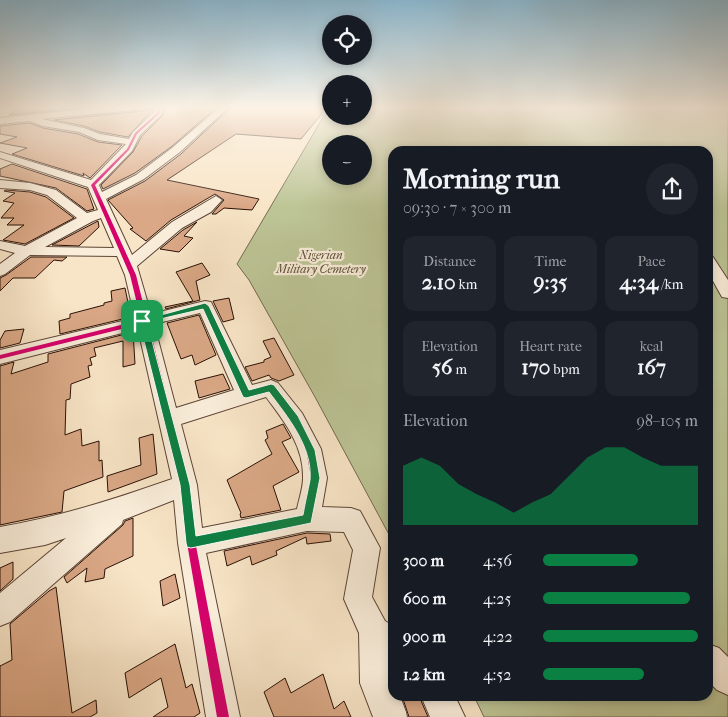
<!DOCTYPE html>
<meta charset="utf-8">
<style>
:root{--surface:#171b24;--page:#20242c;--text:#f1f3f6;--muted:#9ea1a6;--accent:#0b8043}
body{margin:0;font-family:"IM FELL French Canon",serif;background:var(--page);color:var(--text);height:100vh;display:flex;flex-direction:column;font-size:19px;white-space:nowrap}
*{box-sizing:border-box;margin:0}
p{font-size:16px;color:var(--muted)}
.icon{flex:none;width:28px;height:28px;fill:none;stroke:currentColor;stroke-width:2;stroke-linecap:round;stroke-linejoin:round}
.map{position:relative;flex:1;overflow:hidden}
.sheet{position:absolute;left:388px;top:146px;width:325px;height:555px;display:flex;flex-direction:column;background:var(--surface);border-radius:15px;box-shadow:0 2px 8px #0003}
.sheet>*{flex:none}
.fabs{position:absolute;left:322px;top:15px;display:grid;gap:10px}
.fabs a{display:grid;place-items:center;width:50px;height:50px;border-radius:50%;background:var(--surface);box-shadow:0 2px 8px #0003;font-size:25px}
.pin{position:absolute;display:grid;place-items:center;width:42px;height:42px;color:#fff;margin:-21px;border-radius:10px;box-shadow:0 2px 8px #0006}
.round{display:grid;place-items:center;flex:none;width:52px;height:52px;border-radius:26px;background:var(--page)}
.head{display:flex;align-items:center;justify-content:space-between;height:85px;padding:0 15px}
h1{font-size:28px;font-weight:800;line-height:38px}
.metrics{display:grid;grid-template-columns:repeat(3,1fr);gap:8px;height:85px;padding:5px 15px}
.metrics div{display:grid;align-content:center;border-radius:12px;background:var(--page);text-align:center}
.metrics b{font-size:21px;font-weight:800}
.metrics small{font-size:14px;font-weight:400}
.metrics p{font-size:14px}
.chart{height:140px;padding:10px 15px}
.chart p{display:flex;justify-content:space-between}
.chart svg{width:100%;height:90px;margin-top:5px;fill:var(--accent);opacity:.7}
ul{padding:0 15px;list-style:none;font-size:16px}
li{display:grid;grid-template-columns:80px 60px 1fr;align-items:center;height:38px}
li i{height:12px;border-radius:6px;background:var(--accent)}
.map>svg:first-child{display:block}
.green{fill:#bdc596;stroke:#736a4e;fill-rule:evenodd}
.building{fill:#daa886;stroke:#291006}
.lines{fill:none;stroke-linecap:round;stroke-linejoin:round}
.minor-casing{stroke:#5d4536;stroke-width:2}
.minor{fill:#faeedb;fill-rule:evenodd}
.cycleway-casing{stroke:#faeedb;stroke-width:3}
.cycleway{fill:#d6006c;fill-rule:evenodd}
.route{fill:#0b8043;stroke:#fff;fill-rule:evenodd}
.labels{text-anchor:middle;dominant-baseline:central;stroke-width:4.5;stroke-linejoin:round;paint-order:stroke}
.far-park-label{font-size:12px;font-style:italic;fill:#5d4f38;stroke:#faeedb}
</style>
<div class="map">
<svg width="728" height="717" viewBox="0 0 728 717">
<rect width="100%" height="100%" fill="#f8e5c7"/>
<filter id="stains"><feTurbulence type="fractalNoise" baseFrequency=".004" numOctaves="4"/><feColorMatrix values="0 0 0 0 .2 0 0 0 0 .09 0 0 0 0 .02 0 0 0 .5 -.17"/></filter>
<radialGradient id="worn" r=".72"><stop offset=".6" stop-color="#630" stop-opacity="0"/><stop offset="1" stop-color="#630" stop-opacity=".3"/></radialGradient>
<path class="green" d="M329,107H331V116H364V107H728V717H484L474,696H708V151H392V540L315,397L249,280L237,264ZM331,144H364V176H331Z"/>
<path class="building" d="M24,107H86L9,115Z
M169,107H217L171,147L135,173L103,189L101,185L133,152L142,136L162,116L165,108Z
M231,107H324L322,111H324L301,139L236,134L167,180L259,199L252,210L224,208L216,214H212L224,200L215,194L171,220L146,241L130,229L133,228L108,200L145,181L181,154Z
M152,110L128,137L100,132L84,126L54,120Z
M29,123L43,128L78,134L98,142L122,145L90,178L83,173L84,176L12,154L27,148L0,143L17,137L0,134V126Z
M12,164L87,189L94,209L87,211L56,188L0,176V169Z
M6,190L30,192L46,197L74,218L25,244L3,240L24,225H7L14,218H1L14,203L3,201L15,193L4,191Z
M98,221L99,227L79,246L52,245Z
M197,222L184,236L193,238L179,252L160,249L183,230Z
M31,257H67L62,261L54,260L35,278H13L0,291V278L6,275Z
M202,263L210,275L196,281L200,300L166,309L165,307L193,301L176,272Z
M125,288L131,317L60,334L59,321L70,318V314L104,305V303L112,301L111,291Z
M229,298L234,319L223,322L213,301Z
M199,315L216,355L195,365L192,355L181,359L167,323Z
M24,329L20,343L0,348V340L5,331Z
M133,332L135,364L123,367V341L94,348L96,356L90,358L92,365L88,366L90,377L71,384L70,399L66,400L65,435L81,429L82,446L99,441V461L102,460L103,477L64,491L62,512L0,525V366L14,362L11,374L48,362V354Z
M274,338L294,375L279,381L271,378L269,375L252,381L245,367L264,362V360L271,357L263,341Z
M223,374L230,389L199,398L195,381Z
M283,424L291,438L282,442L299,472L273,486L281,510L241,518L240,514L241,513L227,480L272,454L265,440L268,438L266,431Z
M153,434L157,474L108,492L107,476L141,465L139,438Z
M133,518V556L105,569L104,578L85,582L87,568L67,583L64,577L123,525L125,521Z
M307,533L330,534L331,541L307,544L306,537L276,551L277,555L252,565L250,556L227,566L224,551Z
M13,562V579L0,591V568Z
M175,574L180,598L163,606L160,581Z
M56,587L72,713L96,700L97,713L90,717H0V666L12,660L10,624L49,591Z
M175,644L186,688L192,684L200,713L194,717H153L168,707L161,678L129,698L125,673Z
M323,674L334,709L344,701L351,717H274L264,692L285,678L291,693Z
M402,696H419L428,717H409Z"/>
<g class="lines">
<defs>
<path id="minor" d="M102,107H163L161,115L140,135L132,151L99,185L102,192L136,175L172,148L220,107H229L180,152L144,179L106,199L132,255L172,222L216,196L222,200L211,212L182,228L137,266L151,314L205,301L211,302L252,385L271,380L278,383L302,413L321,449L327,478L322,507L351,508L360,511L380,548L372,597L385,621L392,625V655L390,654L392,696H400L406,712L407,717H373L360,683L359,633L344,599L353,550L344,532L307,531L206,553L240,717H206L178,543L174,500L123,520L122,524L10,622L0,626V593L66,538L45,545L0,553V527C59,517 115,499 172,479L138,329L0,364V350L135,318L125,275L117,256L30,255L5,274L0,276V264L15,253L0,249V241L25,246L77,218L47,195L30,190L0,188V180L30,183L56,190L87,213L98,210L88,187L0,158V152L91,180L126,144L98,140L79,132L43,126L29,121L0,124V118ZM154,108V112L133,132L129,139L100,134L84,128L42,119ZM101,218L114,248L45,247L93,221ZM200,313L234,390L176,408L154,324ZM266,397C284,421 304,446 303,478C303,488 299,499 297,509L202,528L197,485L181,424Z
M708,256L713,257L728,280V298L722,297L708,272Z
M708,644L719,648L728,657V695L717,690L708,681Z
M421,696H455L465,717H430Z"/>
</defs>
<use href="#minor" class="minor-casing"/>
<use href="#minor" class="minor"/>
<defs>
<path id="cycleway" d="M158,107H160L159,114L137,134L129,150L95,185L136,275L147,319L205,304L207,305L248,391L271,385L273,386L297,417L314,449L319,478L310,522L196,546L229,717H217L187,543L181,485L142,324L0,359V355L141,320L130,275L91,185L127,149L135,133L157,113ZM203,308L244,396L246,397L270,391L292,421L306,449L311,478L303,516L195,538L189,485L148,322Z"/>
</defs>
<use href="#cycleway" class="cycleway-casing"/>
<use href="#cycleway" class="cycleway"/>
</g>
<linearGradient id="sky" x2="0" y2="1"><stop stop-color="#8bb9d2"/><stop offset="0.52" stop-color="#fcf3e6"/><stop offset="1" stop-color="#fcf3e6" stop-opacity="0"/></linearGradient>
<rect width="728" height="207" fill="url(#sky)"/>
<path class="route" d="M205,303L209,306L249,390L271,384L274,385L298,416L315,450L320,478L311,523L191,548L187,547L186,543L180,485L139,321ZM203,309L243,397L246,398L269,392C287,416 313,447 310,480C308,491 305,503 303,515L196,536L190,485L147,322Z"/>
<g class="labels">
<g class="far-park-label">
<text x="321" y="255">Nigerian<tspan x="321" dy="14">Military Cemetery</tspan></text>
</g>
</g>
<rect width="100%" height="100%" filter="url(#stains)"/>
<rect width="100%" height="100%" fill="url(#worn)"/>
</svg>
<div class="fabs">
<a><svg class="icon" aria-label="locate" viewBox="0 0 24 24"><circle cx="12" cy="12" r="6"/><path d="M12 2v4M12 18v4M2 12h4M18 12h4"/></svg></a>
<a>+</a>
<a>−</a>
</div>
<div class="pin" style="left:142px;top:321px;background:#1e9e55"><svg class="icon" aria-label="arrive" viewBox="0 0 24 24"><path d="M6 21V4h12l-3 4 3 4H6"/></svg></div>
<section class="sheet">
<div class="head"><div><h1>Morning run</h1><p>09:30 · 7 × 300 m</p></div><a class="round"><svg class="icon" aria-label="share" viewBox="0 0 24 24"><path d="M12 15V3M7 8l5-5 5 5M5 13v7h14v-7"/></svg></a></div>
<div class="metrics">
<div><p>Distance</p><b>2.10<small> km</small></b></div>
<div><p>Time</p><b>9:35</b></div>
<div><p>Pace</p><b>4:34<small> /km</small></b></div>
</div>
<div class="metrics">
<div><p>Elevation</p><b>56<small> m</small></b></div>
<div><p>Heart rate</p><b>170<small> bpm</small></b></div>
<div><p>kcal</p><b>167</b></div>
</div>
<div class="chart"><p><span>Elevation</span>98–105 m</p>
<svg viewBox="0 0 160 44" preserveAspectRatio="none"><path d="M0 44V15L10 11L20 15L30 24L40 29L50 33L60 38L70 33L80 29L90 20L100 11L110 6L120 6L130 11L140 15L150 15L160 15V44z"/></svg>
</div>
<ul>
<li><b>300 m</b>4:56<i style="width:61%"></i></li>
<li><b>600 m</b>4:25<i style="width:95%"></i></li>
<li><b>900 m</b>4:22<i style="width:100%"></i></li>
<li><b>1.2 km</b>4:52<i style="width:65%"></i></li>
</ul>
</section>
</div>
